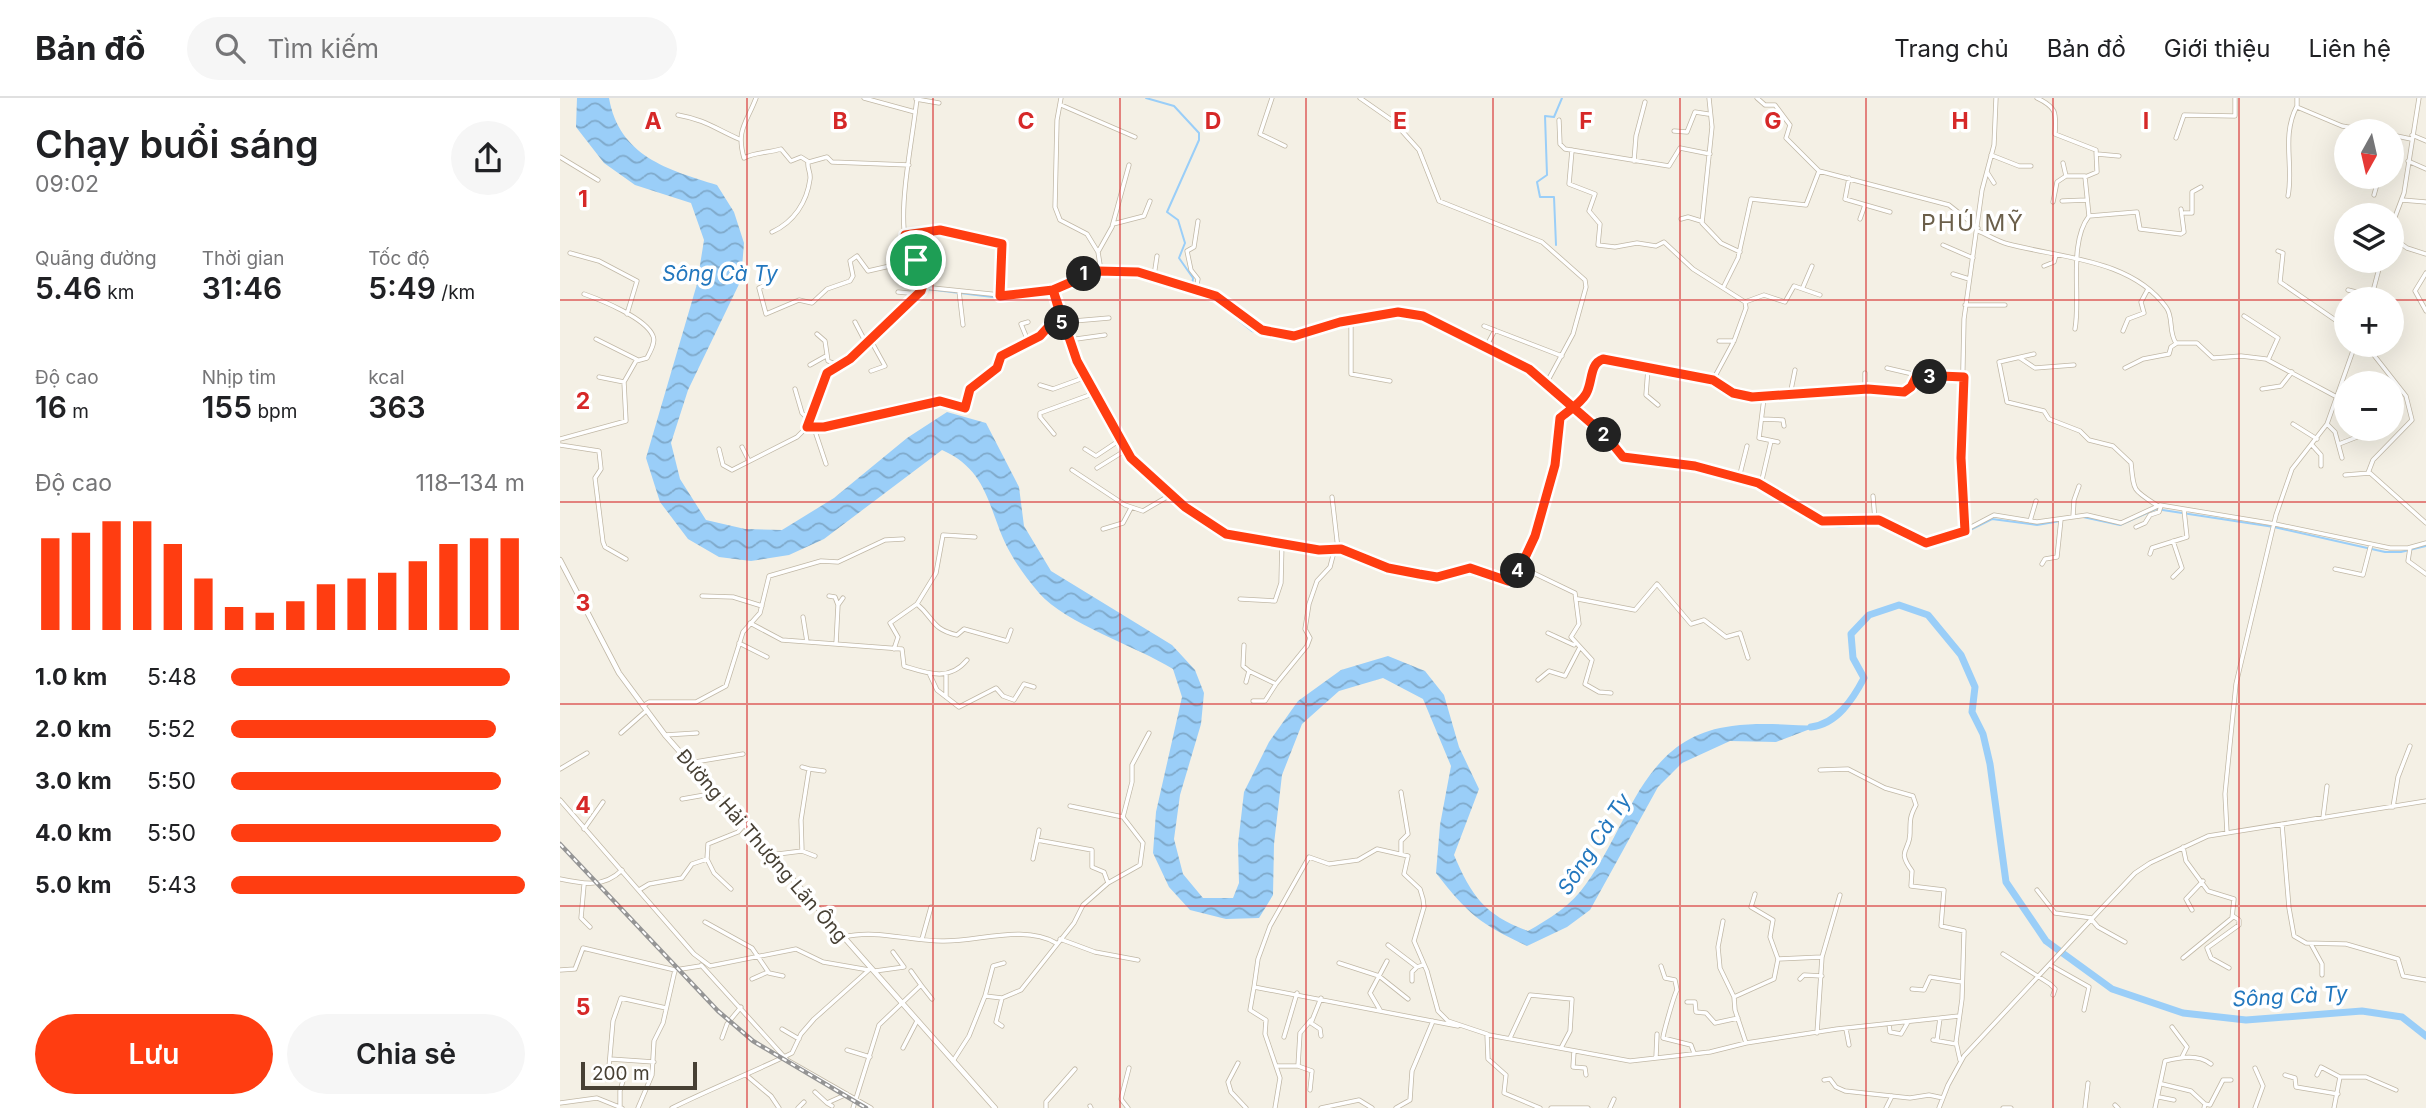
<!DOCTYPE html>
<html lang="vi">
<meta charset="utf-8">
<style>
:root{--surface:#fff;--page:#f6f6f6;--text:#202124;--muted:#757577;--line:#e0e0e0;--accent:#ff3d11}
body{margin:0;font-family:Inter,sans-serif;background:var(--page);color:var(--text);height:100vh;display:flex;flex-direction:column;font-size:26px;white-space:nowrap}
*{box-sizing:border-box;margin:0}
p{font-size:23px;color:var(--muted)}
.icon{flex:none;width:38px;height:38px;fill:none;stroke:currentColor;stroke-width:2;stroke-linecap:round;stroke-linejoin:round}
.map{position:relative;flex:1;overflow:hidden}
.drawer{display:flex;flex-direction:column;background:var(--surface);width:560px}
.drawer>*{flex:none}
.needle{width:46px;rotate:188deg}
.fabs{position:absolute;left:1774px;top:21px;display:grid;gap:14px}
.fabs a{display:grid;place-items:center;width:70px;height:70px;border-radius:50%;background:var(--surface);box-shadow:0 7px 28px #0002;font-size:35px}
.scale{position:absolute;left:21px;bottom:18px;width:116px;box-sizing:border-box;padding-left:7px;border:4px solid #474034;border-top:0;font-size:19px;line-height:24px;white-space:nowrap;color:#474034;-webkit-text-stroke:5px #fff;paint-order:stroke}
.pin{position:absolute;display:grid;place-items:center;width:60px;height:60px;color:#fff;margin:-30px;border:4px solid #fff;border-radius:50%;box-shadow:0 2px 7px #0007}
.km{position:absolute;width:35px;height:35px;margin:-18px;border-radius:50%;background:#222;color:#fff;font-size:19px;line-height:35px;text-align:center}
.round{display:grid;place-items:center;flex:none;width:74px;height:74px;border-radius:37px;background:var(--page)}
.summary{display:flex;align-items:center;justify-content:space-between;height:119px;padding:0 35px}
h1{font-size:38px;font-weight:600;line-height:52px}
.metrics{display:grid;grid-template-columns:repeat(3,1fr);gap:10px;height:119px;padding:7px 35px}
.metrics div{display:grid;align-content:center}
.metrics b{font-size:30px;font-weight:600}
.metrics small{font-size:19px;font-weight:400}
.metrics p{font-size:19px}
.chart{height:196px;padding:14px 35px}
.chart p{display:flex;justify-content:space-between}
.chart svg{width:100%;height:126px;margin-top:7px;stroke:var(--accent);stroke-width:6}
.action{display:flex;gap:14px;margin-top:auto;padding:14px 35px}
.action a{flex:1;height:80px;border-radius:42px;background:var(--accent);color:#fff;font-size:28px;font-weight:600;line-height:80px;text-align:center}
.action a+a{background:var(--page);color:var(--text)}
ul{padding:0 35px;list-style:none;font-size:23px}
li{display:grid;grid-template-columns:112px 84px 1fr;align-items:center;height:52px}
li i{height:18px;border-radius:9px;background:var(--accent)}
header{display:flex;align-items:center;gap:42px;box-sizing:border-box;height:98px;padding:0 35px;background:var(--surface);border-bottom:2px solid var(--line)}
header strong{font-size:33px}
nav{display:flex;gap:38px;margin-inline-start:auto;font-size:24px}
.search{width:490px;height:63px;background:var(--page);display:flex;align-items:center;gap:18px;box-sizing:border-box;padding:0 24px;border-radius:38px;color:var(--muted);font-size:26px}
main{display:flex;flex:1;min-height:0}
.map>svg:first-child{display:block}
.water{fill:url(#water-waves)}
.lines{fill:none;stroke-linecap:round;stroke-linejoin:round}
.stream{stroke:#9acef8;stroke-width:2}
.river{stroke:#9acef8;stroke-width:7}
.minor-casing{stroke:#c1b8a6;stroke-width:5}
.tertiary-casing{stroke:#c1b8a6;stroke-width:6}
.minor{stroke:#fff;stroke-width:3.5}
.tertiary{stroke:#fff;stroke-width:4.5}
.rail-casing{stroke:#959595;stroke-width:4.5}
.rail{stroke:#fff;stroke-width:2;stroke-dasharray:5;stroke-linecap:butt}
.route-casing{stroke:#fff;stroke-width:14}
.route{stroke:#ff3d11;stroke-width:9}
.grid{fill:none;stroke:#d62828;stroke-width:2;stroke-opacity:0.55}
.labels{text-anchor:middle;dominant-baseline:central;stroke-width:7;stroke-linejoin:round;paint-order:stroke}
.street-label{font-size:19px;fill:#474034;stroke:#fff}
.water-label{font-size:21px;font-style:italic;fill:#2277be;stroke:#fff}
.quarter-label{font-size:23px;letter-spacing:2px;fill:#6b5f4a;stroke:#fff}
.grid-label{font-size:23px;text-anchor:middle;font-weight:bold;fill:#d62828;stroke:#fff;stroke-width:7;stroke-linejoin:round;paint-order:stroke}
</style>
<header>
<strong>Bản đồ</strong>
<div class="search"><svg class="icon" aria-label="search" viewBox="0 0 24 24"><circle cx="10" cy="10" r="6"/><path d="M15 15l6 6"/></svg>Tìm kiếm</div>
<nav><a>Trang chủ</a><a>Bản đồ</a><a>Giới thiệu</a><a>Liên hệ</a></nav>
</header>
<main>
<section class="drawer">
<div class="summary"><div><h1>Chạy buổi sáng</h1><p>09:02</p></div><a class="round"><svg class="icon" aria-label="share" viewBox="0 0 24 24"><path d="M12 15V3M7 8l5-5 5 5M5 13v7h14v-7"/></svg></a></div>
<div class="metrics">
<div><p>Quãng đường</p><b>5.46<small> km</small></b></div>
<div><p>Thời gian</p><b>31:46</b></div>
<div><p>Tốc độ</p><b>5:49<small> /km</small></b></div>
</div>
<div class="metrics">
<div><p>Độ cao</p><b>16<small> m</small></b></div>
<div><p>Nhịp tim</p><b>155<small> bpm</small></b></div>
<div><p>kcal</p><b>363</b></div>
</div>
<div class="chart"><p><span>Độ cao</span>118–134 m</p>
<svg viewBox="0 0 160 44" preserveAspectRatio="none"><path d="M5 44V12M15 44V10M25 44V6M35 44V6M45 44V14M55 44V26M65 44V36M75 44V38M85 44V34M95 44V28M105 44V26M115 44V24M125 44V20M135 44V14M145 44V12M155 44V12"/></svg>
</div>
<ul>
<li><b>1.0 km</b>5:48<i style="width:95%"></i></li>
<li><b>2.0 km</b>5:52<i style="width:90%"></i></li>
<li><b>3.0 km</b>5:50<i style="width:92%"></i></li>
<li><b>4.0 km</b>5:50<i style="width:92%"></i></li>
<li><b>5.0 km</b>5:43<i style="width:100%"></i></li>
</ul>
<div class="action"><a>Lưu</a><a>Chia sẻ</a></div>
</section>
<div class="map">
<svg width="1866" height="1010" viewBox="0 0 1866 1010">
<defs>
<pattern id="water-waves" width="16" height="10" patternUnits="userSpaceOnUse" patternTransform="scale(1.75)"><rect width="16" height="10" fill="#9acef8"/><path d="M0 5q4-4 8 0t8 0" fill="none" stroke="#7fa9ca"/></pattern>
</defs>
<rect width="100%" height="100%" fill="#f4f0e5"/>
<path class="water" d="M17,0H49C59,58 108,72 157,87L174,114L184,145L181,182L128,292L111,345L120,381L146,422L185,431L222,432L274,400L347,340L387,314L426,325L459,389L464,428L491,473L612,547L635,572L644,595L641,626L620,697L614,741L623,776L643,800H673L679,785L678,746L684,694L709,644L738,603L781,572L828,558L865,573L884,597L899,649L919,691L894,757C912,799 925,817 968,833C989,821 1012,807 1026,786C1071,725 1082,639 1172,628C1200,624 1230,627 1258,628L1216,644L1170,643L1122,665L1098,689L1030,812L1007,829L967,848C920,826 908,816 876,775L880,727L891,668L863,601L823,580L779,593L742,626L722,677L714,746L713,797L699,820L666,821L630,812L609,789L593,755L596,714L622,599L613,571C576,548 506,526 479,495C469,483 458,469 451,456C428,417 432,374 382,352L264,441L229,457L191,463L159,459L128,441L100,404L86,360L137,186L144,142L131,105L75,87L44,65L16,29Z"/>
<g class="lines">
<path class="stream" d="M586,0L614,8L639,35V42L607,114L618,122L625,145L619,160L633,180L632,189
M996,147L994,99H980L977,84L987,77L985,18L994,19L1002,0
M532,177L572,176L652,201L692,233L719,241H736L790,224L834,219L863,222L948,263L975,281L1044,342L1058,361L1126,369L1206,392L1258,426L1279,429L1318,425L1364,447L1394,439
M367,191L441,200L491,194
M1523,419L1560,427L1596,411L1714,429L1825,454H1841L1866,448
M1402,436L1432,421L1477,427L1500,423"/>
<path class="river" d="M1251,629C1277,626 1293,601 1304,580L1293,560L1291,536L1309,517L1339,507L1368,517L1401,557L1415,589L1412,614L1423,636L1430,666L1446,784L1486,843L1552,891L1623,915L1686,922L1802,913L1842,919L1866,938"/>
<defs>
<path id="minor" d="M196,0C186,26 176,32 184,60C194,54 209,55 221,51L231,63L241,59L249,64L267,59L272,64L349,67
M304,0L355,14
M501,0L497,22L495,109L500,122L527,136L538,154
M712,0L700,36L725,48
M800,0L833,23L859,52L879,103L982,144L1025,182L1026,189L1013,236L986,286
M1149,0L1152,29L1142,125L1161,145L1180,154
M1197,0L1205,7H1215L1230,27L1226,40L1259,73L1389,107L1418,130
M1477,0C1498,10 1496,16 1495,36L1536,52L1537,74L1525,79L1529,118
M1737,0V9L1782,28L1811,33
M356,1L379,5
M501,7L575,39
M118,17C146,22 154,30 179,41
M999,22L1000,46L1005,51L1109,68L1120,50L1150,56
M1114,33L1127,34L1135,14L1148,16
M1832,37L1851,41
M1852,37L1866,43
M1616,40L1624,17L1675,18V0
M1012,52L1009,86L1035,96L1029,113L1040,126L1038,147L1055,149L1077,145L1096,148L1104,144L1133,171L1163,190
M1537,56L1559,58
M1431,57L1459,68H1471
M0,59L38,82
M1074,63L1076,38L1085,4
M1848,63L1866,71
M1503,65L1506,78H1525
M1427,74L1434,85
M1289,80L1285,101L1330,114
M1814,97L1819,79
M1728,98C1734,68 1721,38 1737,8
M1842,102L1866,104
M1502,103L1527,102
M1493,104L1497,84L1506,78
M1624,115H1632V94L1641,89
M1121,121L1128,119L1141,123
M1300,121L1305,107
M553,126L584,118L590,103
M1832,127L1844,95L1859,0
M1418,133C1428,137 1437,143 1448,146C1501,160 1571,161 1606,209C1614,219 1608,234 1616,245H1637L1653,260L1681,258L1706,261L1775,298
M212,134C234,124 247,104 250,81C251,74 247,71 248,64
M345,137L380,132L442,146L440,197
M1832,139L1847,150L1866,156
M1383,147L1413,160
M1718,153L1723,155L1720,184L1787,230
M10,155L39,163L77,183L67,216
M1484,168L1494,164L1496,157
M541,173L538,154L552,129L569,67
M1866,175L1855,193L1866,213
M1393,176L1409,181
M594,178L597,158
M211,184L199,190L206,216L239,202L252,205L267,191L290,183L293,178L290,163L297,158L308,173L356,162
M363,189L450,198L494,191L537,173H572L656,198L702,232L734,238L788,222L838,214L860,217L881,224L962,266L1011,311
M1243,189L1252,168
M493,192L514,258L571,360L625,409L666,436L759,452L781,451L828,469L859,476L880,479L910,470L946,483L961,469L975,438L995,367L1000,322L1025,298L1035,267L1040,261L1153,282L1173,295L1192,299L1308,291L1344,294L1357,277L1404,279
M636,192L638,181L631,172L627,153L634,149L638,123
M1788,192L1812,198
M399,193L403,227
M338,194L359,196
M1811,201L1821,163
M1185,204L1204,197L1225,204L1234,188L1260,197
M1405,207H1445
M1684,218L1718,240L1708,262
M791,222V276L830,283
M295,224L306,245
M502,224L549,220
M924,228L1002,258
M1515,231C1521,199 1508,145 1529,118L1577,114L1580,131L1621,136L1624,134L1621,111
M1563,233L1568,221L1584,215L1581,204L1588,191
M257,236L265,243L268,263L278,267
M36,241L78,262
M310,241L325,268L311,273
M509,242L545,237
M468,243L461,226L468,224
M1159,243H1174
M1806,247L1846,298L1852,322L1813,362L1808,375
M926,249L935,232
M1474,256L1439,264L1447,304L1484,313L1489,321L1520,333L1529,342L1553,348L1571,365C1574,394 1572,391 1598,408
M1460,260L1475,270L1514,267
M250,267L266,258
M1088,270L1086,297L1098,307
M1327,270L1357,277
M1565,270L1583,261L1609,256L1611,249L1617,245
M1305,275V292
M39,279L64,284
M1153,282L1174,243L1186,210L1185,204L1163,190L1178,160L1191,101L1246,107L1259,73
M480,287L493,291L526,279
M235,291L242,315L249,322
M1702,291L1721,288L1732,274
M1230,297L1235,272
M1204,300L1199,340L1218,344
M1013,309L1046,338L1063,359L1135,368L1198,385L1262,423L1319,422L1366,445L1396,437L1434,417L1477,424L1527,417L1561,425L1600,407L1715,426L1830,450H1848L1866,445
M1202,321L1223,322L1224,328
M1733,326L1757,341
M1767,326L1775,334L1782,360
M247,329H264L380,303L405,310L410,291L437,270L440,259L480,238L500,216
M254,330L266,366
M494,336L480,319V315L535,295
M0,341L66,323L64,284L76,263L87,260C90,254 96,244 93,238C86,220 41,202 24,196
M1779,346L1797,339
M0,347L39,353L41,371L35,380L43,444L45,449L66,461
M1752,347L1761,357V368
M182,349L189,363
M159,351L163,367L172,372L237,339L247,329L267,275L290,261L361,193C368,173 346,151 344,131C341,95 353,38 357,0
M525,351L536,358L560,342
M537,370L566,352
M512,372L565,407L583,413L612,396
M1785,377L1810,375L1866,425
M1179,380L1187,348
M1201,386L1211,343
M1313,398L1315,422
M772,399L778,451
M1513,419L1514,402L1519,388
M1470,423L1476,403
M1576,429L1585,425L1590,417L1599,414L1601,408
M543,431L563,425L571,410
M1405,432L1401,360L1404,221L1422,92L1434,47L1436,0
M1613,443L1622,470L1613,479
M1850,450L1848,463L1866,476
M1590,456L1592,450L1627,439L1624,412
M1482,466L1485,461L1497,459L1501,421
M961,469L1015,495L1019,526L1011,539L1032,562L1025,586L1039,594L1051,595
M1775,471L1803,477L1811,446
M142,498L173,499L202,508
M269,498L275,499L278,507
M680,501L715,503L721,485L722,444
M1018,501L1075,512L1097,486L1131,526L1144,522L1166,539L1180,535L1188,560
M357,506C375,521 371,531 397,537L404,531L447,543L451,532
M243,519L247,544
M190,525L222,542L342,551L344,568C367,575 389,584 407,562
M988,535L1014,547
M179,545L207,559
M276,546L278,507L283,500
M684,547L683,568L689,573
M334,551L338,539L330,525L357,506L376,475L383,437L415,439
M369,575L377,592L399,609L436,590L443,598L454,602L464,586L474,589
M386,577V599
M978,582L989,573L1005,578L1019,551
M686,584L689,573L716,586L747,548L750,540L745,531L749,506L757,483L770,469L775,450
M693,603H705L716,586
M83,608L89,604H136L166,588L183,534L200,515L209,478L261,463L278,464L325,442L343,441
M61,635L86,613
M105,637L137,635
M129,665L183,656
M0,671L27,655
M249,671L264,673
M1260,672L1288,671L1325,690L1353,698L1356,707C1350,718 1350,722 1350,735C1350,754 1336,751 1352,773L1351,788L1384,792L1381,828L1404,833L1402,901L1396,944L1400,962
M122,701L156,695
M0,702L134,856L150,868L236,851L263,864L309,872
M510,708L563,719
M1833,709L1838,679L1850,648
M1763,720L1767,688
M1722,726L1729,810L1734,838L1746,845L1786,846L1838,861L1843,878L1866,882
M24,731L43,704
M1667,735L1665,696L1676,586L1716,417L1732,371L1767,326L1795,247
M477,742L479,732
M1623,749L1626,763L1648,793L1674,801L1672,820L1623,860
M242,753L255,758
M841,755V743L848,736L841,694
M210,757L242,753L241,722L249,671L242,669
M147,761L148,746L178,734L184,727
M473,761L477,742L532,752V769L544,774L548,785
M0,781C23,786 44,790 62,772
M24,787L21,820L30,829
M79,792L89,786L122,780L132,766L147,761L154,775L171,791
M1477,792L1495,815L1532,820
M1195,796L1191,809L1213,822L1210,839L1218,861
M1632,812L1626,801L1643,783
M1531,821L1538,829L1565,844
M1163,823L1158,849L1160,870L1174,899L1175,912L1186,945
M145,824L192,850L209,875L223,878
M284,839C316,831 349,843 382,843C417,844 464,826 496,845
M362,841L371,809
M500,841L535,854L578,862
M1751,846L1762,866V877
M828,847L857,869L863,867
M1443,856L1490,886L1495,891L1493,897
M779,865L819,878L848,901
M141,867L227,962L311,1010
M1490,867L1529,889L1524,912
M1101,868L1105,880L1115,882L1117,892C1114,897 1103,936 1103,940L1131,947L1134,955
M1669,870L1651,860L1647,850L1679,827V822L1673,818
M0,872L15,871L23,850L115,872L140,868
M315,873L344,869L333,854
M351,873L361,887
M192,881L208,874
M1240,881L1244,877L1262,878
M852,883V874L857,869
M694,889L690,912L706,922L705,936L720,980L715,1010
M1352,891L1364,892L1370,879L1402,884
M425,898L433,868L444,865
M1174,899L1214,881L1218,861L1262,859
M1127,904H1135L1136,914L1146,915L1155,925L1178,920
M820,912L810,895L827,863
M1329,926L1330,934L1341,936L1348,924
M442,928L436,924L442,900
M898,928L694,889L698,861L710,828L749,759L769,766L798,762L817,751L848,758L844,776L860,791L863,801L864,809L854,843L867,873L878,913L888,923L927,936L928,961L946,977L944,995L980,1010
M1612,929L1627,949L1622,959
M222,931L239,941
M1286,931L1289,947
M1257,935L1262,859L1280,797
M929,937L1070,963L1150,954L1186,945L1277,931L1399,918
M761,938L760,931L751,925L761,900
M724,939L737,895
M162,940L167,926L181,909
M950,940L970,897L1012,901L1010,933L1001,950
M1373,942L1396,946
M1377,942L1380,920
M343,950L357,923
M287,952L310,959
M1014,953L1013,969L1025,970L1026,977
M1096,959L1097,936
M50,961L94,964
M393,963L409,938L425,898L442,900L461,892L514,825L523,807L548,785L580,767L583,745L563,719L572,684V667L589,635
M678,965L668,984L671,994L686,1010
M717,968H738L740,935L751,922
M738,968L752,973L750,992
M186,977L211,998L219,1010
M1725,977L1735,980L1736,989L1778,996
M1757,977L1761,969L1780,979L1774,1010
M1780,979H1806L1836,992
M1264,982L1270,981L1276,989L1285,993L1350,1000L1369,997L1383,1000
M1602,986L1631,993L1645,1006L1644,1010
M255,994L267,1005
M1599,999L1614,1002
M0,1005L37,1000L62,1010
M1645,1006L1650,1007L1663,982H1671
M1555,1007L1558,1010
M272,1008L267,1005L287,996
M530,1008L531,1010
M60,1009V993L64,979L49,969L53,923L61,900L106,910
M78,1010L92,977L94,943L103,925L115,872
M112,1010C152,990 194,974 232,955L241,936L254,921L310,871
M238,1010L244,1004
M293,1010L319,927L361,887L372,901
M486,1010V1004L515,971
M568,1010L561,1001L569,970
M761,1010L799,1002L812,1010
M836,1010L850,1002L852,973L873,923
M991,1010H1028
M1050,1010L1054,1001
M1326,1010L1332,998
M1379,1010L1388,987L1404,958L1541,811L1575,775L1590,765L1648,738L1866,703
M1443,1010H1451
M1525,1010L1528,985
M1595,1010L1605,963C1621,959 1638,956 1651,966
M1695,1010L1703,988L1695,970"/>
<path id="tertiary" d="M0,462L59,575L105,637L435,1010"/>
</defs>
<use href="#minor" class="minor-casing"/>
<use href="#tertiary" class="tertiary-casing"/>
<use href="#minor" class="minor"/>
<use href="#tertiary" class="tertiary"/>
<defs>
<path id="rail" d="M0,746L158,913L193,943L306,1010"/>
</defs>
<use href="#rail" class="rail-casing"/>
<use href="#rail" class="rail"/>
</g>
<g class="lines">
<defs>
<path id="route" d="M356,162L363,187L361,193L290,261L267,275L247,329H264L380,303L405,310L410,291L437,270L441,258L480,238L500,216L493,192L537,173L578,174L656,198L702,232L734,238L780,224L838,214L863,218L969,271L1046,338L1063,359L1135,368L1198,385L1262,423L1319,422L1366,445L1405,433L1401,360L1404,279L1357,277L1351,289L1344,294L1308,291L1192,299L1173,295L1153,282L1043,261C1029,266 1033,284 1026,296C1021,305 1008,313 1000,320L995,367L975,438L961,468L948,483L910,470L877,479L859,476L828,470L781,451L759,452L666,436L625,409L571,360L517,263L493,192L440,198L442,146L380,132L345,137L356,162"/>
</defs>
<use href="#route" class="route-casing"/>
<use href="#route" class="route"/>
</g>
<path class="grid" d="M187,0V1010M373,0V1010M560,0V1010M746,0V1010M933,0V1010M1120,0V1010M1306,0V1010M1493,0V1010M1679,0V1010M0,202H1787M1832,202H1866M0,404H1866M0,606H1866M0,808H1866"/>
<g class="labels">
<g class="street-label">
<text transform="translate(202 748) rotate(49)">Đường Hải Thượng Lãn Ông</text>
</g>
<g class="water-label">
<text x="160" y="175">Sông Cà Ty</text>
<text transform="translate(1034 746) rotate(-57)">Sông Cà Ty</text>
<text transform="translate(1730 898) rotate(-3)">Sông Cà Ty</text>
</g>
<g class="quarter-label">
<text x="1413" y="125">PHÚ MỸ</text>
</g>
</g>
<g class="grid-label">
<text x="93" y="31">A</text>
<text x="280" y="31">B</text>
<text x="466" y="31">C</text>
<text x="653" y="31">D</text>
<text x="840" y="31">E</text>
<text x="1026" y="31">F</text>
<text x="1213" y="31">G</text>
<text x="1400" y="31">H</text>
<text x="1586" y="31">I</text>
<text x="23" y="109">1</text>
<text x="23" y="311">2</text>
<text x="23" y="513">3</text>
<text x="23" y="715">4</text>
<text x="23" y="917">5</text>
</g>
</svg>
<div class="fabs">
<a><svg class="needle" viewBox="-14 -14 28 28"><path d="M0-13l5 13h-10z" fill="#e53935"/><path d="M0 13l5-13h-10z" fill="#757577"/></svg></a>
<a><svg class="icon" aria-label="layers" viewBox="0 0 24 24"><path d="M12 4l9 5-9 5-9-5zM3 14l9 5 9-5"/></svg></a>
<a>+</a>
<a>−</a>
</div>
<div class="scale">200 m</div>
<div class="pin" style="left:356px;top:162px;background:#1e9e55"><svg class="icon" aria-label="arrive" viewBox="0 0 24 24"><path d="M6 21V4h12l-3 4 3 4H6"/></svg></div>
<b class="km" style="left:524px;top:176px">1</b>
<b class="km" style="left:1044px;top:337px">2</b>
<b class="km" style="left:1370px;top:279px">3</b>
<b class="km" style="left:958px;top:473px">4</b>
<b class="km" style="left:502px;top:225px">5</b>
</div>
</main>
